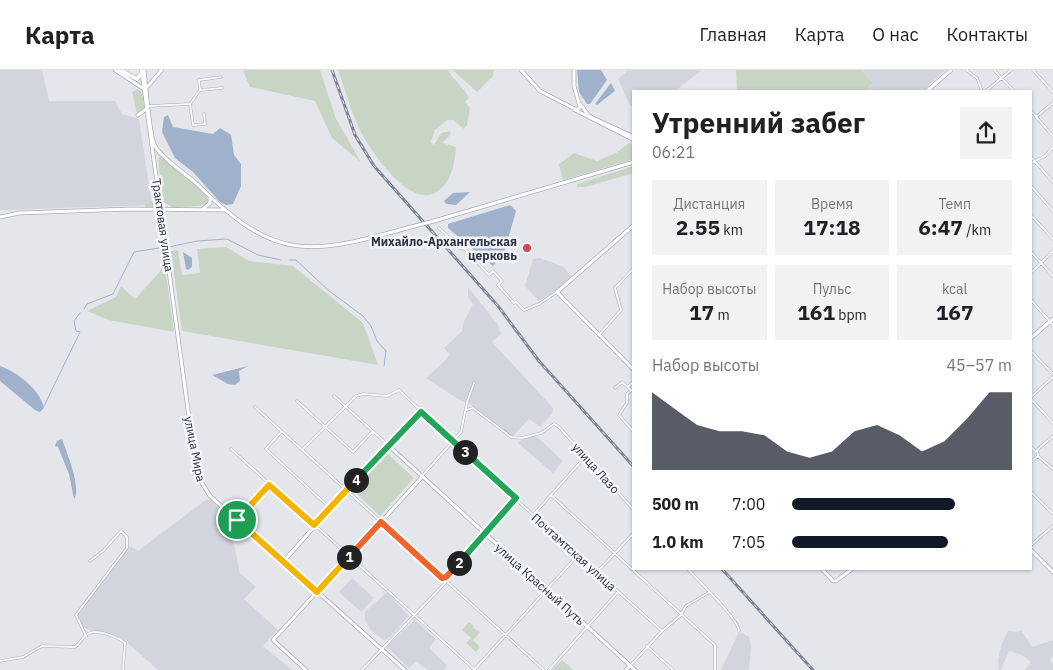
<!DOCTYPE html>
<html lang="ru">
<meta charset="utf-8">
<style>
:root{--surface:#fff;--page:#f2f2f2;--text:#202124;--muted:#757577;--line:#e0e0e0;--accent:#111827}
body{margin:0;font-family:"IBM Plex Sans",sans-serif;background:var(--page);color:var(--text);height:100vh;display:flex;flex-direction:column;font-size:19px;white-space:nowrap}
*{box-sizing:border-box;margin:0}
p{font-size:16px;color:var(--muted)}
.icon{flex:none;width:28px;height:28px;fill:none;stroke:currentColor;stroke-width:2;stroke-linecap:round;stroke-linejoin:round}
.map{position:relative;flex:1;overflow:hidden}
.drawer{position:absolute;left:632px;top:20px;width:400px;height:480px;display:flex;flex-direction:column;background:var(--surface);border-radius:0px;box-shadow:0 1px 4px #0004}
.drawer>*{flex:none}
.pin{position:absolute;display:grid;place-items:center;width:42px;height:42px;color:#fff;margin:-21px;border:2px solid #fff;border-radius:50%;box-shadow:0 1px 5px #0007}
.km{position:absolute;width:25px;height:25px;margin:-12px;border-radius:50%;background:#222;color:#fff;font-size:14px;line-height:25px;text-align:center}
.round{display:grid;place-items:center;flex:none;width:52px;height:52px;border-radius:0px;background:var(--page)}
.overview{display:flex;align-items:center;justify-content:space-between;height:85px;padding:0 20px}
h1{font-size:28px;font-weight:800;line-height:38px}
.metrics{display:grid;grid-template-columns:repeat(3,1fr);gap:8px;height:85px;padding:5px 20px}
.metrics div{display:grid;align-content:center;border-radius:0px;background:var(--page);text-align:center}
.metrics b{font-size:21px;font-weight:800}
.metrics small{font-size:14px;font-weight:400}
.metrics p{font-size:14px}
.chart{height:140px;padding:10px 20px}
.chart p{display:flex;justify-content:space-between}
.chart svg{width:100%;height:90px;margin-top:5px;fill:var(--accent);opacity:.7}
ul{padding:0 20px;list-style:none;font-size:16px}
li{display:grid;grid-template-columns:80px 60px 1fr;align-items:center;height:38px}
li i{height:12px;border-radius:6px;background:var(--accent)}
header{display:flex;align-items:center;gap:30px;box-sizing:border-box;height:70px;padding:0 25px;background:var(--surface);border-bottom:1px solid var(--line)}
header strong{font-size:24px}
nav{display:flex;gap:28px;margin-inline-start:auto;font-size:18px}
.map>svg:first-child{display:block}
.built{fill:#d2d5de}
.green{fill:#c8d5c5}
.water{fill:#a0b1cb}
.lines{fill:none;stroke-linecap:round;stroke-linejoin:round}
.stream{stroke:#a0b1cb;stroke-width:1}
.street-casing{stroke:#a9acb6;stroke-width:3}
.secondary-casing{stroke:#a9acb6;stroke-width:4.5}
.primary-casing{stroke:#a3aab7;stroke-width:5}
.street{stroke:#f7f8fa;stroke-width:2}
.secondary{stroke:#fff;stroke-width:3}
.primary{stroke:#fff;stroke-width:4}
.rail-casing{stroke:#7d8495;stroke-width:3}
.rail{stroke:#f4f5f9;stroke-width:1;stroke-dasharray:4;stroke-linecap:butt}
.secondary-bridge-casing{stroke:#a9acb6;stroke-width:4.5;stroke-linecap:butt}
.secondary-bridge{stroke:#fff;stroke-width:3}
.split-1-casing{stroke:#fff;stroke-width:10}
.split-2-casing{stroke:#fff;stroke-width:10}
.split-3-casing{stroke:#fff;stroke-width:10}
.split-4-casing{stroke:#fff;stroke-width:10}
.split-5-casing{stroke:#fff;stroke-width:10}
.split-1{stroke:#f5b400;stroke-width:6}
.split-2{stroke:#f0652b;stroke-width:6}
.split-3{stroke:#22a559;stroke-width:6}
.split-4{stroke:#22a559;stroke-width:6}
.split-5{stroke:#f5b400;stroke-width:6}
.poi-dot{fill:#ce4c55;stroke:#f4f5f9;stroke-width:2}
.labels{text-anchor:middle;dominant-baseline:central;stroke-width:5;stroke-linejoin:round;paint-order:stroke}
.street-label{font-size:12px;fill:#2b3244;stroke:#f4f5f9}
.poi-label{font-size:12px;font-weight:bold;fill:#2b3244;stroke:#f4f5f9;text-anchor:end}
</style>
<header>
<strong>Карта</strong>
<nav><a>Главная</a><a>Карта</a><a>О нас</a><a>Контакты</a></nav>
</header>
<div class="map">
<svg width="1053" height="600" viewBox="0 0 1053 600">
<rect width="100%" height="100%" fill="#e4e6ec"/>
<path class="built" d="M0,0H42L49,31H115L122,44L139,49L152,135L0,140Z
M628,0H702L675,21H634V39L630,35L618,9Z
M861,0H945L923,21H865L873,13Z
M540,188L564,197L571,206L557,220L539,231L525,216L533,189Z
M468,217L498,255L501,264L492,272L553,338L552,344L540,357L529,349L512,367L472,335L458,329L426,308L447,289L449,284L444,278L462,261L464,251L473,234L468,227Z
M528,366H536L563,391L553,403L518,373Z
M206,430H211L243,462L233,470L240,503L256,517L244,529L278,560L263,576L292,600H295H158L122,568L81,557L76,547L130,476L138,481Z
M352,508L374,528L361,542L339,522Z
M387,522L409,546L388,569L383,570L371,560L365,550V542Z
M415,550L436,569L429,578L448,596L444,600H428L416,591L409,598L386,576Z
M1021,560L1032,577L1053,570V586L1049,590L1053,594V600H1025L1031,592L1022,585L1009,581L1001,600H999L998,591L1001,576L1008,561L1018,562Z
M742,563L749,567L751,577L749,600H721L738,564Z"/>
<path class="green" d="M243,0H320L336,49L361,92L332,68L315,31L250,17Z
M338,0H448C454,11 464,17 469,28L465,32L470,38L467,55L464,59L453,50H447L435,60L431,72L434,75L441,63L450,61L451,64L442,73L456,77C455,94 451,114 435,123C408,137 368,78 359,58C350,39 345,19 338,0Z
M453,0H494L493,6L477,22Z
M736,0H861L873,13L865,21H737Z
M138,19L142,22L145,40L137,44L132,22Z
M629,73L634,75V89L563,110L559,94L574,83L597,91L616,83Z
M160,87L182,100L207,127L209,131L206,135L174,138L163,132L158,88Z
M634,96V103L585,117H577V114Z
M151,116L155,118L158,133L153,138H145V134L153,131Z
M226,177L249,191L293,196L363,253L378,295L182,261L171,181L178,180L182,205L200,203L197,179Z
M165,196L174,262L109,250L87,241L116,227L121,216L135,229Z
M387,383L414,408L380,446L352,419Z
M469,552L474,556L473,558L480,562L473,570L480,577L476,582L466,573L471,568L462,560Z
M562,590L573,600H552Z"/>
<path class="water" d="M577,0H601L607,10L590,34H587L579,22Z
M611,13L615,21L597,35L595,34Z
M168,45L173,57L213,64L220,58L231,65L234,85L241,94V116L233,134L226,135L220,132L193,102L175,88L162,62L164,47Z
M470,122L456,135L446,134L444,131L453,123Z
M510,135L516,141L504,183L493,196L448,158V154Z
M183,182L192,188V197L188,200L186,199Z
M0,296C17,302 40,319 44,338L40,342L35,340L0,311Z
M248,296L239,301L240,311L235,315L228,314L212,305Z
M62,369C66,381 82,418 74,429L69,404L58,377L55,376L57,371Z"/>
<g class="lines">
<path class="stream" d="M169,177L197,171L227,169L258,185L281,190
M289,190H296L328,220L363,246L371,256L377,271L386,281L384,296
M84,239L87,234L113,224L134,182L165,177
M44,336L80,262L76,261L74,251L80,243"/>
<defs>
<path id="street" d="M966,0L977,8L982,21
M994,0L1014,21
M1033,0L1053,22
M200,20L222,18
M986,21L1011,0
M190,34L193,55L205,54L204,44
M149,36L190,34L200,20L199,10L221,7
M1031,41L1053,66
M1036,47L1053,33
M1031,87L1053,112
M1031,93L1045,86L1053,77
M1031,116L1053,141
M1031,145L1053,169
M439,158L460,178L465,179L489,205L493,201L502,211L498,215L514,233L516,232L524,240L539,234L557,222
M1031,182L1053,206
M1031,203L1053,181
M1031,230L1053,255
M599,265L621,240L615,218L632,200
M1031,281L1053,304
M628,317L634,311
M615,318L622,312L631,320
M634,318L627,324V333L619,345L634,362
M334,326L389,376L421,341
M1031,327L1053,307
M1031,329L1053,353
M297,331L353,382L371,363L374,362
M255,337L544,600
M466,340L473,338L511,367L522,368L541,363L554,354L558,356L634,440
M281,362L266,379L330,438
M1031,377L1036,382
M231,379L475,600
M302,380L356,326L363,324L387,326L399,320L490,406L662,561
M1038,386L1053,399
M1031,392L1038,386L1037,380L1053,366
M423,405L461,362L467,332L474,313
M1031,422L1053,444
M552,426L715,575V600
M534,444L585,387
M237,450L269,415
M1031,475L1053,456
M688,499C698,511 738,548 739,561
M597,502L634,463
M86,566L76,545L127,478V467L121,461L103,481L90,491
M647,576L673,600
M0,591L23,587L42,576L75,577C81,573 83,565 90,563C99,559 119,568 125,573L123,600
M630,596L662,561L680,546L686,536L708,523
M362,600L447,511L446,507L516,429
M474,600L578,485
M549,600L618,522"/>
<path id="secondary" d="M115,0L144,19
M144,0C146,15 149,65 155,76C161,88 186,104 197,114C275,191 307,186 407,158
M521,0L540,21L577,40L580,37L574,16V0
M142,3L191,362L199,408L210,426L405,600
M147,17L162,0
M927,21L951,0
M580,34L589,46L634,67
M575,40L634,70
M138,45L146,39
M204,138L210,133V128
M0,147L19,143L130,139L224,140
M434,151L634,92
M634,155L557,222L634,300
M1031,268L1053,249
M1031,480L1053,502
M283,492L347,420L389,376L635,600
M822,499L833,511H836L852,499
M306,600L273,570L422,407
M626,600L630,596"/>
<path id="primary" d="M120,0L137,9L142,3V0"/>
</defs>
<use href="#street" class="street-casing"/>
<use href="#secondary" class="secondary-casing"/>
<use href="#primary" class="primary-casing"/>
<use href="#street" class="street"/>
<use href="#secondary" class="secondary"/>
<use href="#primary" class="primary"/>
<defs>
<path id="rail" d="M332,0L355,65L374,96L498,236L539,291L634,397
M722,499L813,600"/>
</defs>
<use href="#rail" class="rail-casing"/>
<use href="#rail" class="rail"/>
<defs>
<path id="secondary-bridge" d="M407,158L434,151"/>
</defs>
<use href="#secondary-bridge" class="secondary-bridge-casing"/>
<use href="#secondary-bridge" class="secondary-bridge"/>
</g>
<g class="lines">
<defs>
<path id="split-1" d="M237,450L317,522L349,487"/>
<path id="split-2" d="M349,487L381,452L442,508L446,507L459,493"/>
<path id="split-3" d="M459,493L516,428L465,382"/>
<path id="split-4" d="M356,410L421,342L465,382"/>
<path id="split-5" d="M237,450L269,415L314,455L356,410"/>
</defs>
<use href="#split-1" class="split-1-casing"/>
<use href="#split-2" class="split-2-casing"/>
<use href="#split-3" class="split-3-casing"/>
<use href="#split-4" class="split-4-casing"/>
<use href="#split-5" class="split-5-casing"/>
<use href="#split-1" class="split-1"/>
<use href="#split-2" class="split-2"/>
<use href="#split-3" class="split-3"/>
<use href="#split-4" class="split-4"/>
<use href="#split-5" class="split-5"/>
</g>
<circle class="poi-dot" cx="527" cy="178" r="5"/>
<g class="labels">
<g class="street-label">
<text transform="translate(163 155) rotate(82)">Трактовая улица</text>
<text transform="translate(195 379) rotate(79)">улица Мира</text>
<text transform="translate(596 398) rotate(48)">улица Лазо</text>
<text transform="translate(574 482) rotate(42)">Почтамтская улица</text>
<text transform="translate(540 514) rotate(42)">улица Красный Путь</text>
</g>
<g class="poi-label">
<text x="517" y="171">Михайло-Архангельская<tspan x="517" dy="14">церковь</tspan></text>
</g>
</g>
</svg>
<div class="pin" style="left:237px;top:450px;background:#1e9e55"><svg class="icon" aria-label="arrive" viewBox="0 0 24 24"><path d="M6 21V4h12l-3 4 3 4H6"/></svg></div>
<b class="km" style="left:349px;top:487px">1</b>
<b class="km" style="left:459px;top:493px">2</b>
<b class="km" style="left:465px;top:382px">3</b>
<b class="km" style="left:356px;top:410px">4</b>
<section class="drawer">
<div class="overview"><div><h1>Утренний забег</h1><p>06:21</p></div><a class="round"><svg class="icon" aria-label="share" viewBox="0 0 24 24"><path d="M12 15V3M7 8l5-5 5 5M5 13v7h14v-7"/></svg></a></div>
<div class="metrics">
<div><p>Дистанция</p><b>2.55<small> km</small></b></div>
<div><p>Время</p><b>17:18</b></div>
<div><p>Темп</p><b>6:47<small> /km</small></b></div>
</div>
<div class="metrics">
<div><p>Набор высоты</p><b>17<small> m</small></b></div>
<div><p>Пульс</p><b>161<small> bpm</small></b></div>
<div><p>kcal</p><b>167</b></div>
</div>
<div class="chart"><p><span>Набор высоты</span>45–57 m</p>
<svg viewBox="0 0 160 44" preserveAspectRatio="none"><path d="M0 44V6L10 14L20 22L30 25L40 25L50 27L60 35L70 38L80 35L90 25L100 22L110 27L120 35L130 30L140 19L150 6L160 6V44z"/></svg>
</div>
<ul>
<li><b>500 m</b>7:00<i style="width:74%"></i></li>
<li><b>1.0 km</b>7:05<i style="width:71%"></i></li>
</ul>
</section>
</div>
